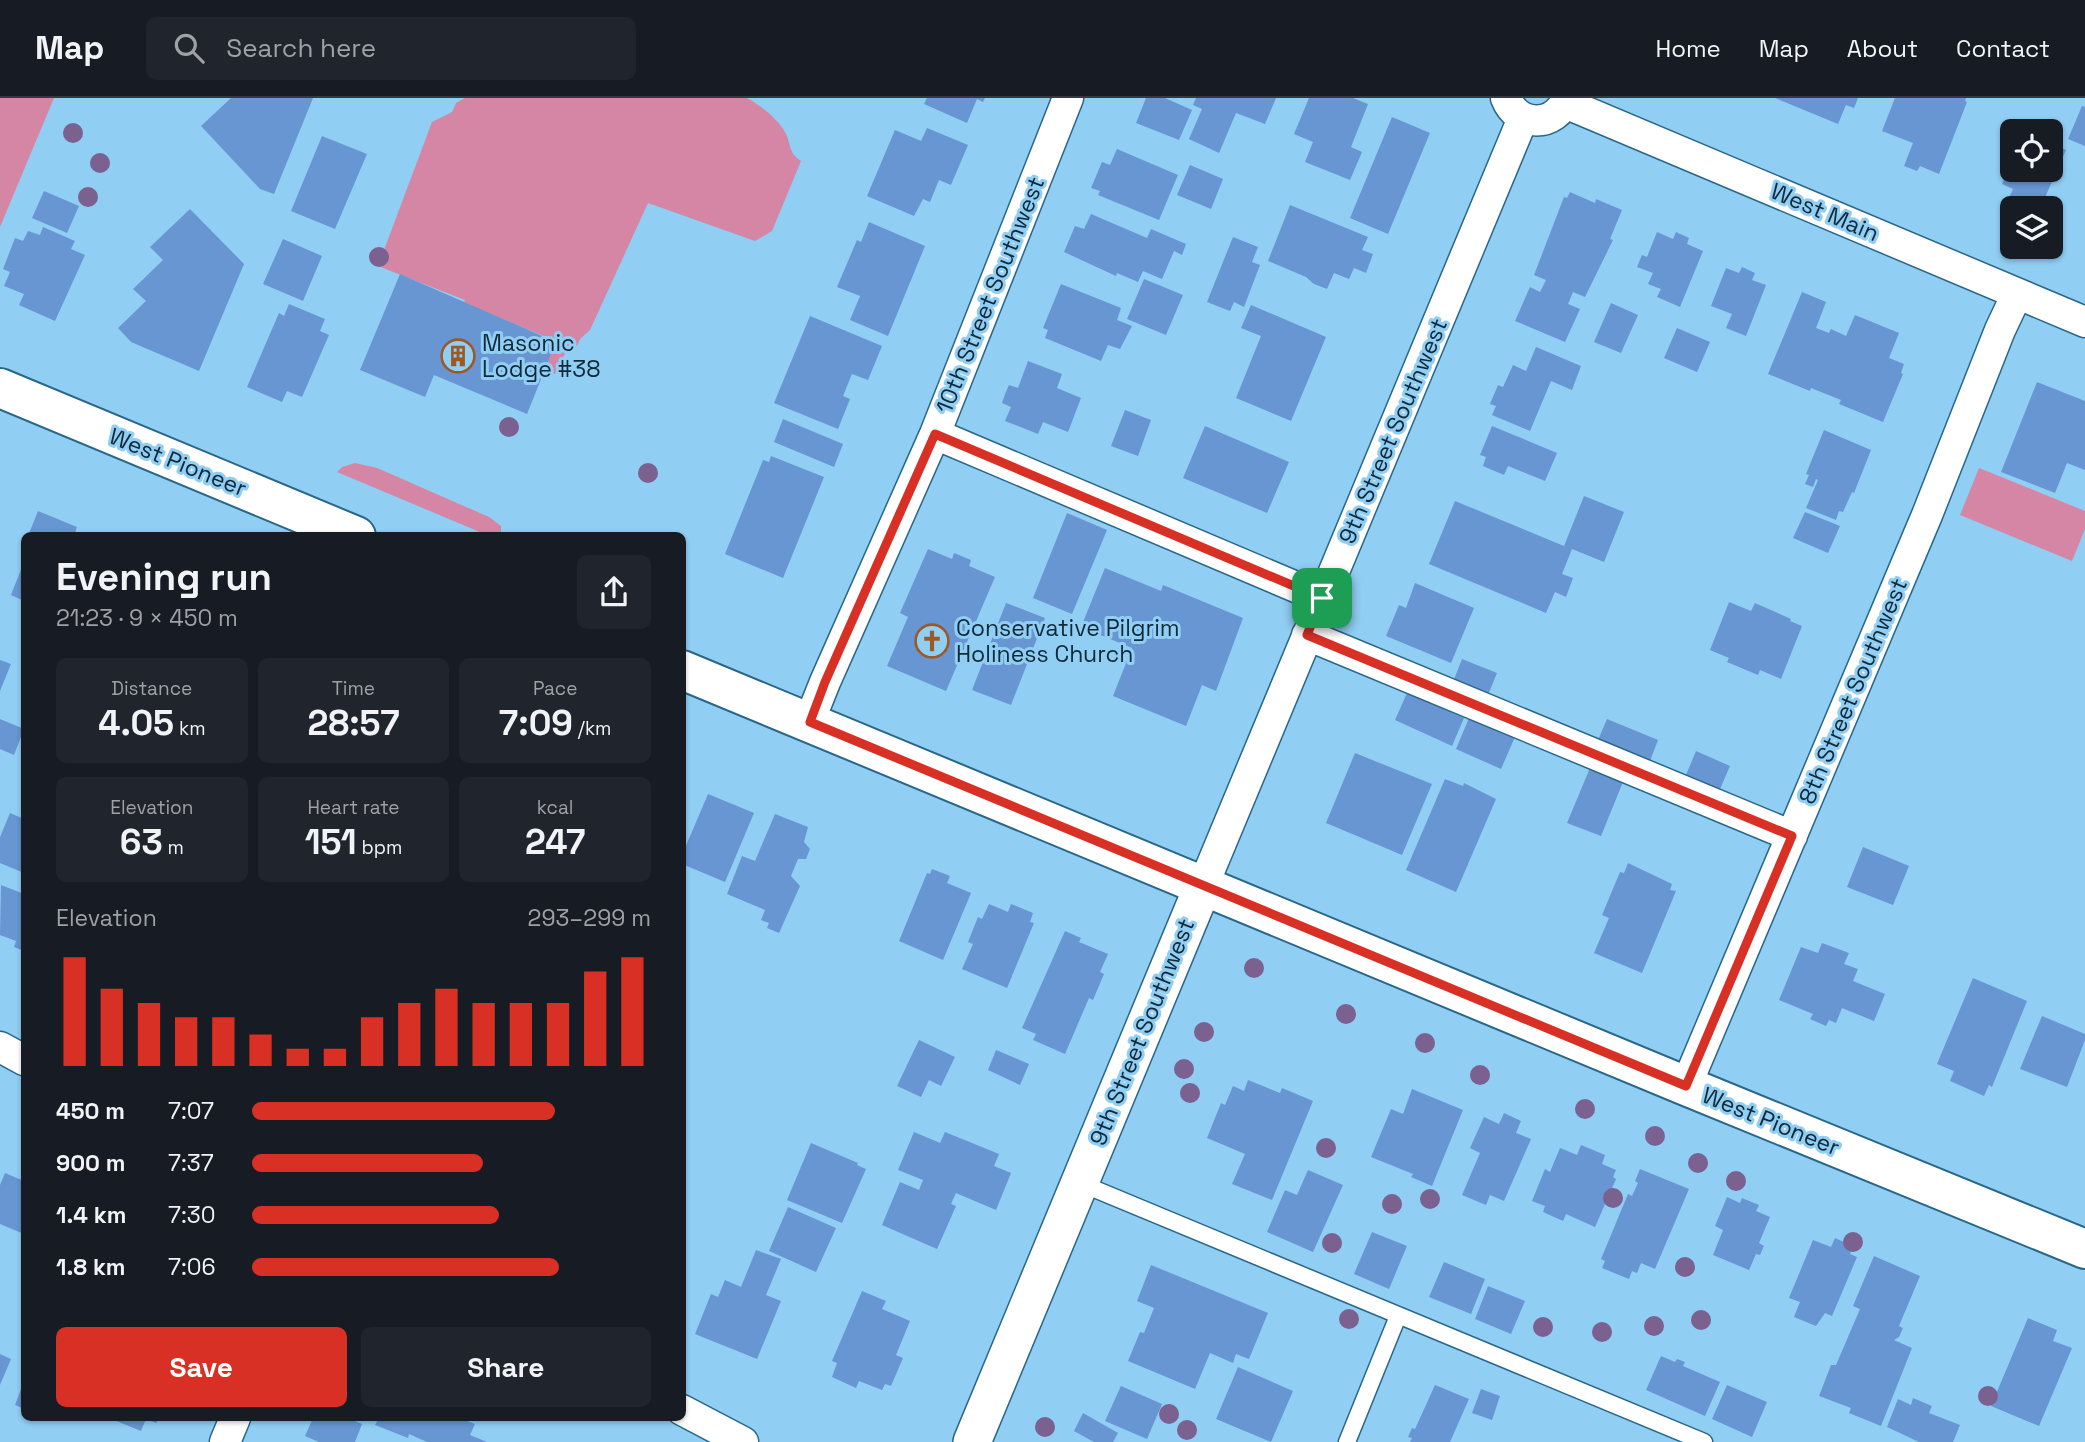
<!DOCTYPE html>
<meta charset="utf-8">
<style>
:root{--surface:#171b24;--page:#20242c;--text:#f1f3f6;--muted:#9ea1a6;--line:#363941;--accent:#d93025}
body{margin:0;font-family:"Space Grotesk",sans-serif;background:var(--page);color:var(--text);height:100vh;display:flex;flex-direction:column;font-size:26px;white-space:nowrap}
*{box-sizing:border-box;margin:0}
p{font-size:23px;color:var(--muted)}
.icon{flex:none;width:38px;height:38px;fill:none;stroke:currentColor;stroke-width:2;stroke-linecap:round;stroke-linejoin:round}
.map{position:relative;flex:1;overflow:hidden}
.panel{position:absolute;left:21px;top:434px;width:665px;height:889px;display:flex;flex-direction:column;background:var(--surface);border-radius:10px;box-shadow:0 2px 5px #0004}
.panel>*{flex:none}
.buttons{position:absolute;left:2000px;top:21px;display:grid;gap:14px}
.buttons a{display:grid;place-items:center;width:63px;height:63px;border-radius:10px;background:var(--surface);box-shadow:0 2px 5px #0004;font-size:35px}
.pin{position:absolute;display:grid;place-items:center;width:60px;height:60px;color:#fff;margin:-30px;border-radius:14px;box-shadow:0 4px 10px #0006}
.round{display:grid;place-items:center;flex:none;width:74px;height:74px;border-radius:10px;background:var(--page)}
.headline{display:flex;align-items:center;justify-content:space-between;height:119px;padding:0 35px}
h1{font-size:38px;font-weight:800;line-height:52px}
.stats{display:grid;grid-template-columns:repeat(3,1fr);gap:10px;height:119px;padding:7px 35px}
.stats div{display:grid;align-content:center;border-radius:10px;background:var(--page);text-align:center}
.stats b{font-size:35px;font-weight:800}
.stats small{font-size:19px;font-weight:400}
.stats p{font-size:19px}
.chart{height:196px;padding:14px 35px}
.chart p{display:flex;justify-content:space-between}
.chart svg{width:100%;height:126px;margin-top:7px;stroke:var(--accent);stroke-width:6}
.action{display:flex;gap:14px;margin-top:auto;padding:14px 35px}
.action a{flex:1;height:80px;border-radius:10px;background:var(--accent);color:#fff;font-size:28px;font-weight:800;line-height:80px;text-align:center}
.action a+a{background:var(--page);color:var(--text)}
ul{padding:0 35px;list-style:none;font-size:23px}
li{display:grid;grid-template-columns:112px 84px 1fr;align-items:center;height:52px}
li i{height:18px;border-radius:9px;background:var(--accent)}
header{display:flex;align-items:center;gap:42px;box-sizing:border-box;height:98px;padding:0 35px;background:var(--surface);border-bottom:2px solid var(--line)}
header strong{font-size:33px}
nav{display:flex;gap:38px;margin-inline-start:auto;font-size:24px}
.search{width:490px;height:63px;background:var(--page);display:flex;align-items:center;gap:18px;box-sizing:border-box;padding:0 24px;border-radius:10px;color:var(--muted);font-size:26px}
.map>svg:first-child{display:block}
.green{fill:#d586a4}
.building{fill:#6896d2}
.lines{fill:none;stroke-linecap:round;stroke-linejoin:round}
.service-casing{stroke:#296789;stroke-width:19}
.minor-casing{stroke:#296789;stroke-width:33}
.tertiary-casing{stroke:#296789;stroke-width:40}
.secondary-casing{stroke:#296789;stroke-width:42}
.service{stroke:#fff;stroke-width:16}
.minor{stroke:#fff;stroke-width:30}
.tertiary{stroke:#fff;stroke-width:37}
.secondary{stroke:#fff;stroke-width:38}
.tree{fill:#7a618f}
.route-casing{stroke:#fff;stroke-width:14}
.route{stroke:#d93025;stroke-width:9}
.labels{text-anchor:middle;dominant-baseline:central;stroke-width:6;stroke-linejoin:round;paint-order:stroke}
.street-label{font-size:23px;fill:#0f2938;stroke:#90cef4}
.poi-label{font-size:23px;fill:#0f2938;stroke:#90cef4;text-anchor:start}
</style>
<header>
<strong>Map</strong>
<div class="search"><svg class="icon" aria-label="search" viewBox="0 0 24 24"><circle cx="10" cy="10" r="6"/><path d="M15 15l6 6"/></svg>Search here</div>
<nav><a>Home</a><a>Map</a><a>About</a><a>Contact</a></nav>
</header>
<div class="map">
<svg width="2085" height="1344" viewBox="0 0 2085 1344">
<rect width="100%" height="100%" fill="#90cef4"/>
<path class="green" d="M0,0H54L0,129Z
M465,0H747C760,7 778,21 785,34C792,47 787,53 801,63L772,133L755,143L648,105L590,232L580,241L577,248L570,245L555,276L545,272L556,243L464,205L465,202L378,168L432,24L452,14L456,5Z
M355,365L377,370L489,419L501,428V437H487L337,374L342,369Z
M1979,370L2085,413V431L2072,463L1960,417Z"/>
<path class="building" d="M231,0H313L274,96L260,91L201,28Z
M927,0H985L983,4L977,1L967,25L924,6Z
M1146,0H1165L1192,12L1179,42L1136,25Z
M1196,0H1276L1265,26L1236,15L1219,55L1189,41L1202,11L1193,7Z
M1309,0H1353L1368,6L1351,49L1362,54L1350,82L1305,64L1313,44L1294,36Z
M1775,0H1858L1854,10L1846,7L1838,26Z
M1895,0H1966L1965,3L1967,4L1939,76L1920,68L1917,73L1904,68L1913,45L1882,33Z
M2082,8L2085,9V48L2068,41Z
M1392,19L1430,35L1388,136L1350,120Z
M927,30L968,47L951,87L939,82L930,104L923,101L914,118L867,98L895,32L921,43Z
M322,38L367,56L335,131L291,113Z
M2051,39L2057,42L2055,47L2066,52L2043,104L2036,101L2032,110L2009,100L2013,91L2002,86L2012,63V72H2051Z
M1117,51L1178,77L1159,122L1098,97L1100,93L1091,90L1102,64L1110,67Z
M1190,67L1223,81L1211,111L1177,97Z
M44,93L79,108L67,135L32,120Z
M1570,94L1595,105L1596,101L1622,112L1610,141L1613,142L1585,199L1573,194L1568,206L1580,211L1565,244L1515,223L1530,189L1540,194L1546,182L1534,177L1564,99L1567,100Z
M1290,107L1368,139L1362,152L1373,156L1366,175L1354,170L1349,181L1334,175L1327,191L1314,186L1306,179L1268,163Z
M190,111L244,166L199,273L131,244L118,230L146,203L133,191L163,162L150,149Z
M1091,116L1147,140L1151,131L1186,146L1182,157L1174,153L1162,181L1143,173L1138,184L1117,175L1116,178L1064,154L1075,128L1084,131Z
M869,124L925,148L888,238L850,222L860,198L837,189L857,142L861,144Z
M43,129L75,143L71,151L85,157L55,223L19,207L24,196L4,188L10,174L3,171L15,140L23,143L28,133L40,137Z
M1657,134L1673,141L1676,134L1689,140L1687,146L1703,153L1680,209L1657,199L1661,191L1648,186L1653,175L1637,169L1642,157L1647,159Z
M1233,139L1258,149L1252,164L1260,167L1244,209L1234,204L1230,213L1207,204Z
M283,141L322,158L303,203L263,186Z
M1742,169L1755,175L1752,182L1766,187L1746,238L1726,230L1732,216L1711,208L1726,170L1739,175Z
M400,176L556,244L527,316L434,277L425,299L360,272Z
M1144,181L1183,197L1166,237L1127,221Z
M1061,186L1121,210L1117,222L1132,228L1120,251L1108,247L1101,263L1045,240L1048,232L1043,230Z
M1802,194L1826,204L1816,230L1829,235L1831,231L1846,238L1855,217L1899,235L1889,260L1904,266L1901,275L1903,276L1883,324L1839,306L1841,302L1811,290L1810,293L1768,276Z
M1611,205L1638,217L1621,255L1594,244Z
M289,206L325,221L320,233L329,237L302,299L287,293L282,304L247,289L279,215L284,218Z
M1251,207L1326,239L1291,323L1236,300L1261,238L1241,230Z
M810,218L882,248L868,282L852,276L843,298L850,301L838,331L774,305Z
M1677,230L1710,244L1697,274L1664,260Z
M1536,249L1581,268L1572,292L1551,283L1530,333L1492,317L1496,308L1490,306L1498,287L1503,289L1513,267L1526,273Z
M1028,263L1062,276L1057,290L1081,300L1068,334L1043,324L1038,336L1005,323L1011,309L1002,305L1005,296L1009,287L1018,290Z
M2037,284L2085,303V372L2067,365L2055,395L2001,374Z
M1125,312L1151,322L1138,358L1111,348Z
M783,321L843,346L834,369L774,344Z
M1205,328L1289,364L1267,415L1183,380Z
M1492,328L1557,355L1545,383L1508,368L1504,377L1483,368L1486,359L1480,357Z
M1824,332L1871,352L1854,395L1852,394L1843,414L1839,413L1836,422L1806,410L1818,382L1816,381L1813,389L1805,386L1809,377L1806,376Z
M771,358L824,379L783,480L725,456L763,362L769,364Z
M1584,398L1624,414L1604,464L1572,451L1562,476L1573,480L1566,499L1555,494L1546,515L1429,466L1455,403L1564,448Z
M38,413L77,429L74,438H28Z
M1805,414L1840,428L1828,455L1793,440Z
M1067,415L1107,432L1072,516L1033,500Z
M928,451L952,461L954,455L971,462L969,468L995,479L946,593L887,568L908,519L900,515Z
M24,464V503L11,497Z
M1105,470L1161,493L1163,487L1243,520L1216,593L1202,587L1186,628L1113,598L1132,550L1081,529Z
M1415,485L1474,510L1451,565L1386,538L1399,507L1406,510Z
M1729,504L1751,513L1755,505L1791,521L1790,523L1802,528L1781,581L1760,572L1758,577L1727,564L1729,560L1710,552Z
M1006,505L1045,520L1011,607L972,592Z
M1462,561L1497,575L1488,597L1453,584Z
M0,562L11,566L0,593Z
M1407,595L1464,620L1452,648L1395,622Z
M1469,620L1515,639L1501,671L1456,651Z
M0,621L24,631L14,657L0,651Z
M1607,621L1658,642L1650,663L1598,642Z
M1696,653L1730,668L1720,691L1686,677Z
M1355,655L1432,686L1402,757L1326,725Z
M1590,670L1623,684L1601,738L1567,725Z
M1445,681L1463,688L1464,685L1496,701L1456,794L1406,772Z
M708,696L754,715L725,784L682,766V757Z
M10,715L24,721V775L0,765V739Z
M775,716L808,729L804,744L810,751L806,761H798L791,778L800,788L779,835L767,830L769,825L761,822L765,812L727,796L742,758L755,763Z
M1863,749L1909,768L1893,807L1847,789Z
M1628,765L1672,786L1670,792L1676,793L1642,875L1594,855L1609,820L1602,817L1620,774L1624,775Z
M932,771L950,778L947,785L971,795L943,862L899,843L927,775L930,776Z
M1,787L24,796V853L14,849L16,843L0,837Z
M989,806L1008,814L1011,806L1033,815L1030,824L1034,825L1007,890L962,871L973,846L968,844L978,819L982,821Z
M1065,833L1081,840L1079,844L1108,856L1100,874L1104,876L1093,902L1089,900L1065,956L1033,942L1036,936L1022,930Z
M1822,845L1849,855L1844,866L1858,871L1853,883L1885,896L1874,923L1842,910L1836,925L1829,922L1826,928L1810,921L1813,916L1779,902L1801,849L1818,855Z
M1973,880L2027,903L1992,989L1989,987L1984,998L1950,983L1954,973L1937,966Z
M2042,918L2085,936V942L2067,989L2020,971Z
M919,942L955,959L941,988L929,982L921,999L897,988Z
M996,952L1029,966L1020,987L988,972Z
M1248,982L1280,995L1282,990L1313,1003L1272,1102L1232,1086L1245,1056L1207,1040L1221,1005L1225,1007L1233,988L1244,993Z
M1412,991L1463,1012L1432,1088L1411,1079L1413,1076L1371,1059L1391,1011L1403,1016Z
M1504,1015L1521,1023L1516,1035L1531,1041L1504,1103L1490,1097L1486,1107L1462,1097L1480,1055L1470,1050L1484,1019L1499,1026Z
M914,1034L940,1045L945,1034L999,1056L994,1068L1011,1075L996,1112L956,1095L951,1106L956,1108L937,1151L882,1127L900,1084L919,1092L923,1082L898,1072Z
M811,1045L858,1065L857,1067L866,1071L842,1125L787,1102Z
M1581,1047L1605,1057L1602,1066L1616,1072L1613,1079L1616,1081L1595,1129L1566,1116L1563,1123L1543,1114L1545,1108L1532,1103L1545,1071L1550,1074L1560,1050L1577,1057Z
M1640,1071L1689,1091L1655,1171L1641,1165L1637,1175L1632,1173L1629,1181L1602,1170L1605,1163L1601,1161L1628,1096L1632,1098L1638,1085L1635,1083Z
M1308,1072L1343,1087L1313,1154L1267,1134L1285,1092L1297,1097Z
M5,1075L24,1083V1136L0,1126V1087Z
M1727,1099L1740,1105L1742,1100L1759,1107L1756,1113L1770,1119L1759,1145L1764,1148L1760,1157L1756,1156L1749,1172L1713,1157L1723,1132L1715,1128Z
M788,1109L836,1130L816,1174L769,1153Z
M1372,1134L1407,1148L1389,1191L1354,1176Z
M1835,1140L1853,1148L1850,1156L1857,1159L1832,1218L1825,1215L1816,1228L1794,1219L1800,1204L1789,1200L1813,1142L1831,1149Z
M756,1152L781,1161L766,1197L781,1203L757,1261L695,1236L711,1196L718,1199L725,1182L741,1189Z
M1874,1158L1920,1178L1899,1228L1903,1230L1899,1239L1894,1242L1912,1250L1881,1328L1849,1315L1851,1310L1819,1298L1831,1267H1836L1860,1211L1853,1208Z
M1444,1164L1485,1181L1471,1216L1429,1199Z
M1151,1167L1268,1215L1249,1261L1236,1256L1233,1265L1210,1255L1195,1291L1128,1263L1140,1234L1144,1235L1154,1210L1137,1203Z
M1488,1188L1525,1203L1511,1236L1475,1221Z
M862,1193L886,1203L882,1211L910,1223L896,1257L903,1260L891,1288L885,1286L882,1292L859,1283L856,1290L832,1279L837,1265L832,1263Z
M2028,1220L2057,1232L2053,1243L2072,1250L2039,1328L1991,1308Z
M0,1256L11,1261L0,1287Z
M1661,1258L1675,1264L1677,1261L1685,1264L1683,1268L1720,1284L1705,1318L1646,1292Z
M1238,1269L1293,1293L1271,1344L1216,1321Z
M24,1283V1311L15,1307Z
M1435,1287L1469,1301L1450,1344H1410L1412,1340L1408,1339L1412,1330L1415,1331Z
M1727,1287L1767,1304L1752,1339L1712,1321Z
M1121,1288L1162,1306L1147,1341L1105,1323Z
M1481,1291L1500,1298L1492,1322L1472,1315Z
M1913,1300L1932,1308L1929,1315L1960,1327L1953,1344H1919L1887,1329L1898,1301L1911,1307Z
M1083,1315L1118,1335L1113,1344H1094L1074,1333Z
M109,1320H159L156,1325L146,1321L141,1333Z
M313,1320H356L355,1323L362,1326L355,1344H319L305,1338Z
M379,1320H459L475,1326L470,1337L487,1344H427L409,1336L408,1340L375,1327Z"/>
<g class="lines">
<defs>
<path id="service" d="M1080,1085L1704,1344
M1347,1344L1398,1218"/>
<path id="minor" d="M1506,0C1518,30 1555,30 1567,0
M1565,5L2085,224
M935,336L1322,500
M1307,537L1792,738
M809,624L825,584L935,336L1068,0
M1203,788L1523,20
M0,949L24,962
M1686,988L1927,417L2000,232L2017,196
M682,1312L743,1344
M225,1344L235,1320"/>
<path id="tertiary" d="M972,1344L1203,788"/>
<path id="secondary" d="M0,290L356,438
M682,572L1686,988L2085,1151"/>
</defs>
<use href="#service" class="service-casing"/>
<use href="#minor" class="minor-casing"/>
<use href="#tertiary" class="tertiary-casing"/>
<use href="#secondary" class="secondary-casing"/>
<use href="#service" class="service"/>
<use href="#minor" class="minor"/>
<use href="#tertiary" class="tertiary"/>
<use href="#secondary" class="secondary"/>
</g>
<g class="tree">
<circle cx="73" cy="35" r="10"/>
<circle cx="100" cy="65" r="10"/>
<circle cx="88" cy="99" r="10"/>
<circle cx="379" cy="159" r="10"/>
<circle cx="509" cy="329" r="10"/>
<circle cx="648" cy="375" r="10"/>
<circle cx="1254" cy="870" r="10"/>
<circle cx="1346" cy="916" r="10"/>
<circle cx="1204" cy="934" r="10"/>
<circle cx="1425" cy="945" r="10"/>
<circle cx="1184" cy="971" r="10"/>
<circle cx="1480" cy="977" r="10"/>
<circle cx="1190" cy="995" r="10"/>
<circle cx="1585" cy="1011" r="10"/>
<circle cx="1655" cy="1038" r="10"/>
<circle cx="1326" cy="1050" r="10"/>
<circle cx="1698" cy="1065" r="10"/>
<circle cx="1736" cy="1083" r="10"/>
<circle cx="1613" cy="1100" r="10"/>
<circle cx="1430" cy="1101" r="10"/>
<circle cx="1392" cy="1106" r="10"/>
<circle cx="1853" cy="1144" r="10"/>
<circle cx="1332" cy="1145" r="10"/>
<circle cx="1685" cy="1169" r="10"/>
<circle cx="1349" cy="1221" r="10"/>
<circle cx="1701" cy="1222" r="10"/>
<circle cx="1654" cy="1228" r="10"/>
<circle cx="1543" cy="1229" r="10"/>
<circle cx="1602" cy="1234" r="10"/>
<circle cx="1988" cy="1298" r="10"/>
<circle cx="1169" cy="1316" r="10"/>
<circle cx="1045" cy="1329" r="10"/>
<circle cx="1187" cy="1332" r="10"/>
</g>
<g class="lines">
<defs>
<path id="route" d="M935,336L1322,500L1307,537L1792,738L1686,988L810,624L825,584Z"/>
</defs>
<use href="#route" class="route-casing"/>
<use href="#route" class="route"/>
</g>
<defs>
<symbol id="building-ring" viewBox="-11 -11 22 22"><circle r="9.5" fill="#90cef4" stroke="#9a5925" stroke-width="1.5"/><path d="M-4-6H4V6H1V3H-1V6H-4ZM-2.5-4.3h1.7v1.8h-1.7ZM.8-4.3h1.7v1.8H.8ZM-2.5-1h1.7V.8h-1.7ZM.8-1h1.7V.8H.8Z" fill="#9a5925"/></symbol>
<symbol id="church-ring" viewBox="-11 -11 22 22"><circle r="9.5" fill="#90cef4" stroke="#9a5925" stroke-width="1.5"/><path d="M-1.2-6h2.4v3.5h3.3v2.4h-3.3V6h-2.4V-.1h-3.3v-2.4h3.3Z" fill="#9a5925"/></symbol>
</defs>
<g fill-rule="evenodd">
<use href="#building-ring" x="439" y="239" width="38" height="38"/>
<use href="#church-ring" x="913" y="524" width="38" height="38"/>
</g>
<g class="labels">
<g class="street-label">
<text transform="translate(1825 114) rotate(23)">West Main</text>
<text transform="translate(990 197) rotate(-68)">10th Street Southwest</text>
<text transform="translate(1393 333) rotate(-67)">9th Street Southwest</text>
<text transform="translate(178 364) rotate(22)">West Pioneer</text>
<text transform="translate(1853 593) rotate(-67)">8th Street Southwest</text>
<text transform="translate(1142 934) rotate(-68)">9th Street Southwest</text>
<text transform="translate(1771 1023) rotate(22)">West Pioneer</text>
</g>
<g class="poi-label">
<text x="482" y="245">Masonic<tspan x="482" dy="26">Lodge #38</tspan></text>
<text x="956" y="530">Conservative Pilgrim<tspan x="956" dy="26">Holiness Church</tspan></text>
</g>
</g>
</svg>
<div class="buttons">
<a><svg class="icon" aria-label="locate" viewBox="0 0 24 24"><circle cx="12" cy="12" r="6"/><path d="M12 2v4M12 18v4M2 12h4M18 12h4"/></svg></a>
<a><svg class="icon" aria-label="layers" viewBox="0 0 24 24"><path d="M12 4l9 5-9 5-9-5zM3 14l9 5 9-5"/></svg></a>
</div>
<div class="pin" style="left:1322px;top:500px;background:#1e9e55"><svg class="icon" aria-label="arrive" viewBox="0 0 24 24"><path d="M6 21V4h12l-3 4 3 4H6"/></svg></div>
<section class="panel">
<div class="headline"><div><h1>Evening run</h1><p>21:23 · 9 × 450 m</p></div><a class="round"><svg class="icon" aria-label="share" viewBox="0 0 24 24"><path d="M12 15V3M7 8l5-5 5 5M5 13v7h14v-7"/></svg></a></div>
<div class="stats">
<div><p>Distance</p><b>4.05<small> km</small></b></div>
<div><p>Time</p><b>28:57</b></div>
<div><p>Pace</p><b>7:09<small> /km</small></b></div>
</div>
<div class="stats">
<div><p>Elevation</p><b>63<small> m</small></b></div>
<div><p>Heart rate</p><b>151<small> bpm</small></b></div>
<div><p>kcal</p><b>247</b></div>
</div>
<div class="chart"><p><span>Elevation</span>293–299 m</p>
<svg viewBox="0 0 160 44" preserveAspectRatio="none"><path d="M5 44V6M15 44V17M25 44V22M35 44V27M45 44V27M55 44V33M65 44V38M75 44V38M85 44V27M95 44V22M105 44V17M115 44V22M125 44V22M135 44V22M145 44V11M155 44V6"/></svg>
</div>
<ul>
<li><b>450 m</b>7:07<i style="width:76%"></i></li>
<li><b>900 m</b>7:37<i style="width:58%"></i></li>
<li><b>1.4 km</b>7:30<i style="width:62%"></i></li>
<li><b>1.8 km</b>7:06<i style="width:77%"></i></li>
</ul>
<div class="action"><a>Save</a><a>Share</a></div>
</section>
</div>
